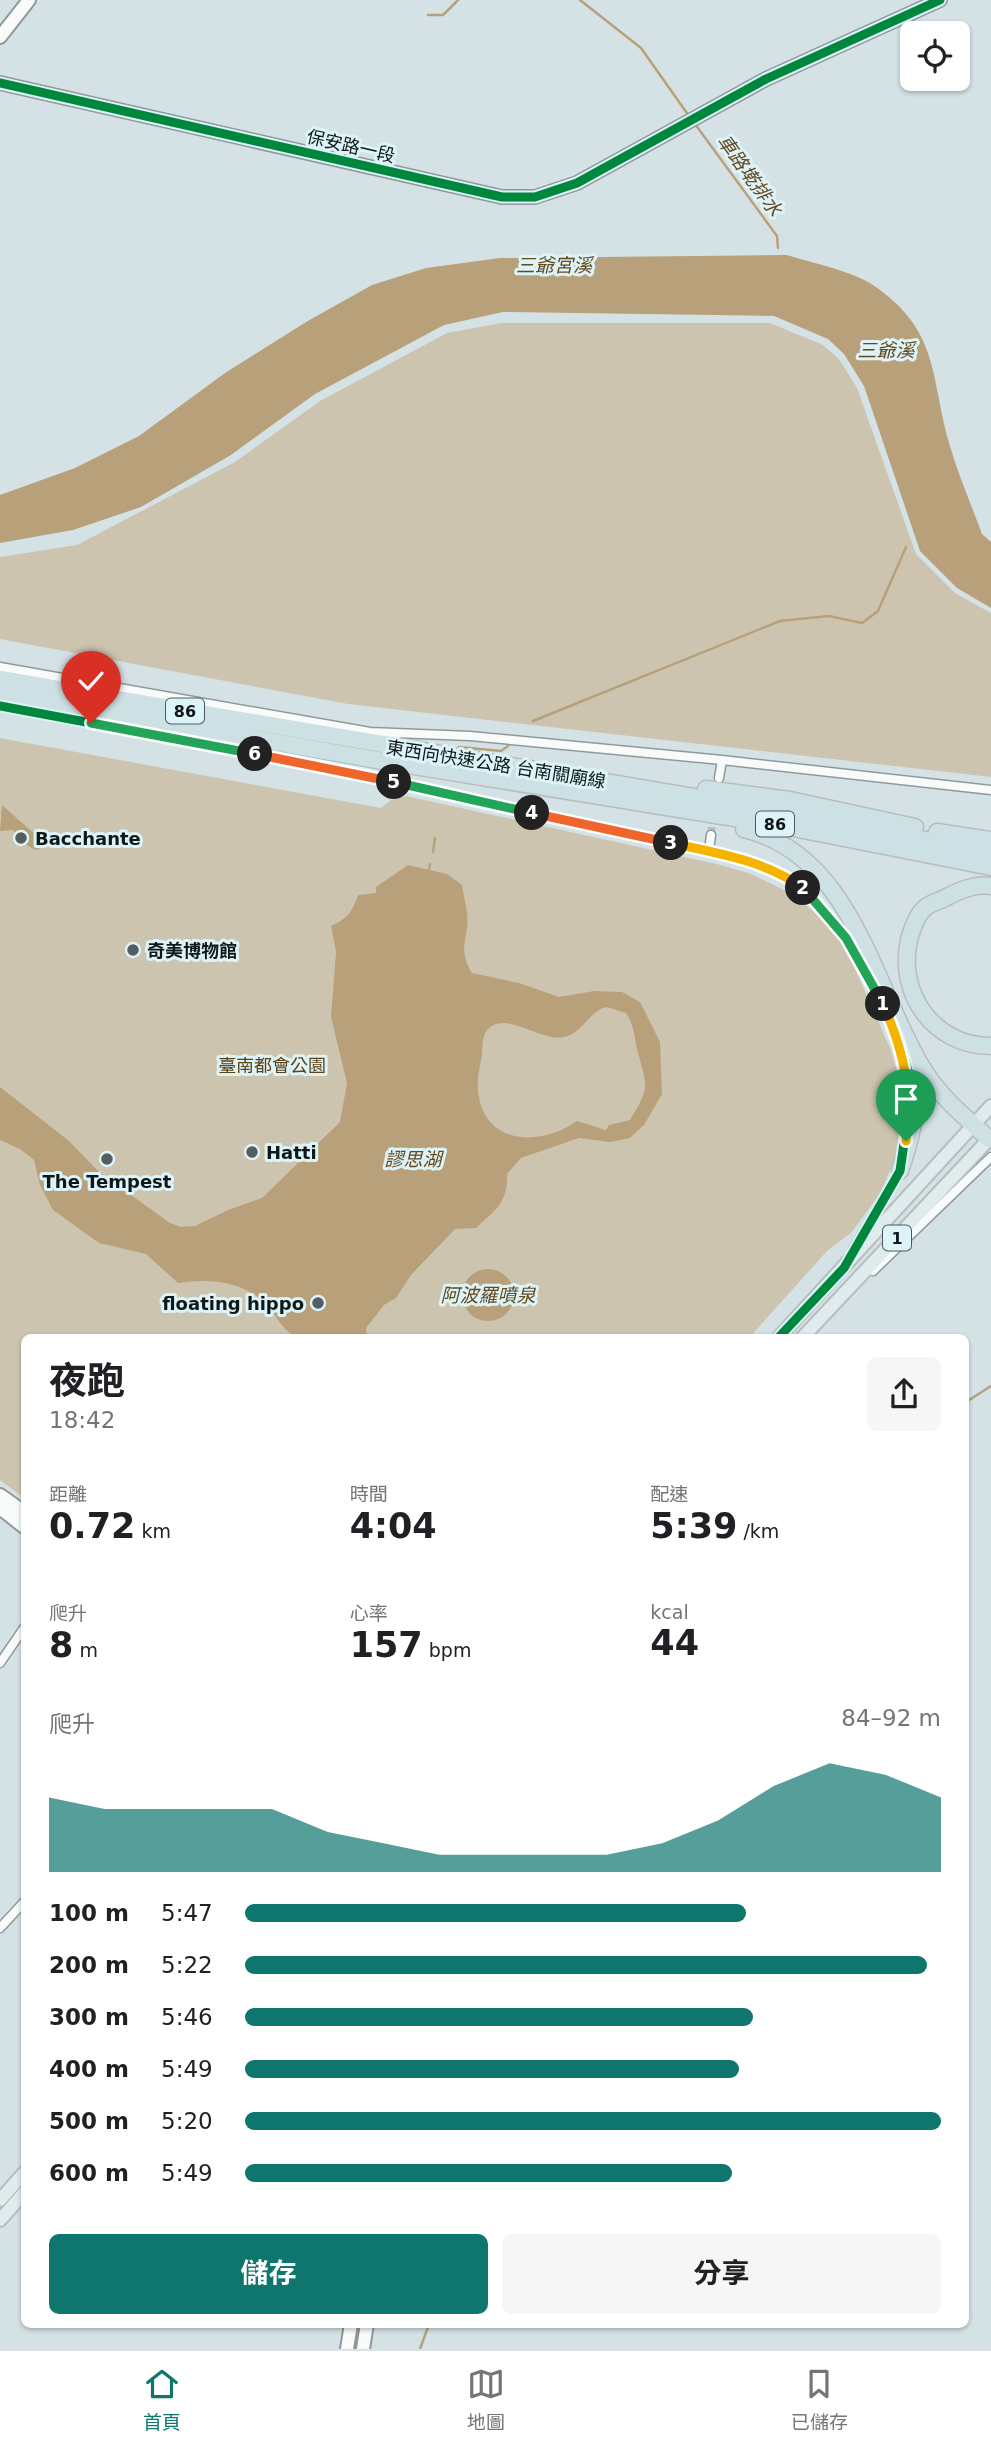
<!DOCTYPE html>
<html lang="zh-TW">
<meta charset="utf-8">
<style>
:root{--surface:#fff;--page:#f6f6f6;--text:#202124;--muted:#757577;--line:#e0e0e0;--accent:#0f766e}
body{margin:0;font-family:"DejaVu Sans","Noto Sans TC",sans-serif;background:var(--page);color:var(--text);height:100vh;display:flex;flex-direction:column;font-size:26px;white-space:nowrap}
*{box-sizing:border-box;margin:0}
p{font-size:23px;color:var(--muted)}
.icon{flex:none;width:38px;height:38px;fill:none;stroke:currentColor;stroke-width:2;stroke-linecap:round;stroke-linejoin:round}
.map{position:relative;flex:1;overflow:hidden}
.side{position:absolute;left:21px;top:1334px;width:948px;height:994px;display:flex;flex-direction:column;background:var(--surface);border-radius:10px;box-shadow:0 2px 5px #0004}
.side>*{flex:none}
.fabs{position:absolute;left:900px;top:21px;display:grid;gap:14px}
.fabs a{display:grid;place-items:center;width:70px;height:70px;border-radius:10px;background:var(--surface);box-shadow:0 2px 5px #0004;font-size:35px}
.pin{position:absolute;display:grid;place-items:center;width:60px;height:60px;color:#fff;margin:-72px -30px;border-radius:50% 50% 50% 0;rotate:-45deg;box-shadow:0 0 7px #0007}
.pin .icon{rotate:45deg}
.km{position:absolute;width:35px;height:35px;margin:-18px;border-radius:50%;background:#222;color:#fff;font-size:19px;line-height:35px;text-align:center}
.round{display:grid;place-items:center;flex:none;width:74px;height:74px;border-radius:10px;background:var(--page)}
.summary{display:flex;align-items:center;justify-content:space-between;height:119px;padding:0 28px}
h1{font-size:38px;font-weight:700;line-height:52px}
.figures{display:grid;grid-template-columns:repeat(3,1fr);gap:10px;height:119px;padding:7px 28px}
.figures div{display:grid;align-content:center}
.figures b{font-size:35px;font-weight:700}
.figures small{font-size:19px;font-weight:400}
.figures p{font-size:19px}
.chart{height:196px;padding:14px 28px}
.chart p{display:flex;justify-content:space-between}
.chart svg{width:100%;height:126px;margin-top:7px;fill:var(--accent);opacity:.7}
.button{display:flex;gap:14px;margin-top:auto;padding:14px 28px}
.button a{flex:1;height:80px;border-radius:10px;background:var(--accent);color:#fff;font-size:28px;font-weight:700;line-height:80px;text-align:center}
.button a+a{background:var(--page);color:var(--text)}
ul{padding:0 28px;list-style:none;font-size:23px}
li{display:grid;grid-template-columns:112px 84px 1fr;align-items:center;height:52px}
li i{height:18px;border-radius:9px;background:var(--accent)}
.tabs{display:flex;justify-content:space-around;align-items:center;height:98px;border-top:2px solid var(--line);background:var(--surface);font-size:19px;color:var(--muted)}
.tabs a{display:grid;justify-items:center;gap:4px}
.tabs .selected{color:var(--accent)}
.map>svg:first-child{display:block}
.green{fill:#cdc4b0}
.water{fill:#b8a17a;fill-rule:evenodd}
.lines{fill:none;stroke-linecap:round;stroke-linejoin:round}
.stream{stroke:#b8a17a;stroke-width:2.5}
.street-tunnel{stroke:#b7c4c6;stroke-width:8;stroke-dasharray:8 4;stroke-linecap:butt}
.street-casing{stroke:#8f999b;stroke-width:11}
.secondary-casing{stroke:#8f999b;stroke-width:16}
.primary-casing{stroke:#b7bdbf;stroke-width:16}
.highway-casing{stroke:#b7bdbf;stroke-width:19}
.street{stroke:#f9fbfb;stroke-width:8}
.secondary{stroke:#f9fbfb;stroke-width:12}
.primary{stroke:#dfebed;stroke-width:12}
.highway{stroke:#cde0e4;stroke-width:16}
.cycleway-casing{stroke:#dcf3f8;stroke-width:13}
.cycleway{stroke:#00873e;stroke-width:9}
.split-1-casing{stroke:#fff;stroke-width:14}
.split-2-casing{stroke:#fff;stroke-width:14}
.split-3-casing{stroke:#fff;stroke-width:14}
.split-4-casing{stroke:#fff;stroke-width:14}
.split-5-casing{stroke:#fff;stroke-width:14}
.split-6-casing{stroke:#fff;stroke-width:14}
.split-7-casing{stroke:#fff;stroke-width:14}
.split-1{stroke:#f5b400;stroke-width:9}
.split-2{stroke:#22a559;stroke-width:9}
.split-3{stroke:#f5b400;stroke-width:9}
.split-4{stroke:#f0652b;stroke-width:9}
.split-5{stroke:#22a559;stroke-width:9}
.split-6{stroke:#f0652b;stroke-width:9}
.split-7{stroke:#22a559;stroke-width:9}
.poi-dot{fill:#545e60;stroke:#dcf3f8;stroke-width:2.5}
.labels{text-anchor:middle;dominant-baseline:central;stroke-width:6;stroke-linejoin:round;paint-order:stroke}
.shield{fill:#dcf3f8;stroke:#4c595c;stroke-width:2}
.shield-label{font-size:16px;font-weight:bold;fill:#0f1719}
.street-label{font-size:18px;fill:#0f1719;stroke:#dcf3f8}
.poi-label{font-size:18px;font-weight:bold;fill:#0f1719;stroke:#dcf3f8;text-anchor:start}
.park-label{font-size:18px;fill:#5d4215;stroke:#dcf3f8}
.water-label{font-size:19px;font-style:italic;fill:#65491d;stroke:#dcf3f8}
</style>
<div class="map">
<svg width="991" height="2349" viewBox="0 0 991 2349">
<rect width="100%" height="100%" fill="#d5e2e5"/>
<path class="green" d="M501,323H770L823,345L839,359L857,388L916,554L955,593L991,613V777L348,704L0,639V557L77,545L235,462L320,401L447,333Z
M0,738L381,808L391,800L406,796L721,865L751,874L786,891L812,910L835,933L853,964L891,1050L902,1089V1141L881,1192L852,1232L827,1251L750,1337H24V1498L0,1480Z"/>
<path class="water" d="M787,255C812,263 852,271 873,285C939,330 930,374 949,443C958,474 971,504 982,534L991,542V608L957,588L920,551L864,386L844,354L828,339L774,316L503,312L444,325L315,394L231,455L141,507L73,530L0,543V495L75,468L139,436L225,373L306,322L372,285L426,268L500,258Z
M2,805L48,846L35,850L25,844L13,830L0,831Z
M408,865L447,874L462,885C463,894 466,903 467,913C470,938 456,947 472,973L519,983L559,997L594,991L622,992L640,1002L660,1042L662,1094L644,1125L630,1138L610,1142L579,1138L521,1158L507,1174C508,1203 496,1209 476,1228L455,1229L411,1275L396,1298L384,1305L366,1328L367,1337C349,1337 313,1342 297,1337C285,1333 278,1319 271,1310C248,1281 211,1278 178,1283L146,1254L99,1243L53,1210L40,1185L34,1160L20,1149L0,1140V1087L69,1141L99,1172L170,1223L181,1227L195,1226L228,1210L262,1198L340,1122L347,1083L331,1017L336,952L331,926C347,919 353,911 358,895L376,893V887ZM607,1007L626,1013C634,1025 634,1035 637,1049C646,1086 652,1084 630,1120L609,1125L606,1130L577,1121C544,1145 488,1147 479,1097C476,1082 479,1070 482,1055C483,1044 481,1033 492,1026C510,1014 543,1042 564,1037C583,1033 590,1010 607,1007Z
M462 1295a26 26 0 1 1 52 0a26 26 0 1 1-52 0Z"/>
<g class="lines">
<path class="stream" d="M580,0L641,48L689,116
M428,15H443L458,0
M695,124L777,236L778,248
M533,721L780,621L829,616L862,623L878,611L906,547
M459,747L501,751L508,746
M433,852L435,838
M428,873L430,864
M966,1402L991,1386
M420,2349L429,2324"/>
<path class="street-tunnel" d="M711,835L714,812"/>
<defs>
<path id="street" d="M0,667L370,732L470,736L722,760L991,790
M0,706L363,774L487,804L745,859L790,879L811,894L846,938L881,999
M719,778L722,760
M709,851L711,835
M853,1250L900,1170
M873,1271L991,1157
M0,1663L24,1628
M0,1928L24,1902"/>
<path id="secondary" d="M0,37L29,0
M0,83L502,197H535L577,183L766,79L940,0
M0,1495L24,1512
M0,1508L24,1527
M347,2349L351,2324
M363,2349L367,2324"/>
<path id="primary" d="M779,1337L991,1106
M803,1337L991,1137
M0,2200L24,2173
M0,2220L24,2193"/>
<path id="highway" d="M0,679L788,813L991,853
M0,694L365,758L783,826L991,867
M706,789L790,800L915,827
M744,829C853,855 873,987 923,1069C940,1097 965,1117 989,1139
M937,832L991,840
M991,886C974,884 960,890 945,898C939,901 931,903 926,907C917,914 912,929 909,940C897,994 934,1046 991,1046
M900,1171C915,1127 921,1099 907,1053"/>
</defs>
<use href="#street" class="street-casing"/>
<use href="#secondary" class="secondary-casing"/>
<use href="#primary" class="primary-casing"/>
<use href="#highway" class="highway-casing"/>
<use href="#street" class="street"/>
<use href="#secondary" class="secondary"/>
<use href="#primary" class="primary"/>
<use href="#highway" class="highway"/>
<defs>
<path id="cycleway" d="M0,83L502,197H535L577,183L766,79L940,0
M0,706L363,774L487,804L745,859L790,879L811,894L846,938L883,1003L898,1037L908,1071L909,1109L900,1171L844,1268L779,1337"/>
</defs>
<use href="#cycleway" class="cycleway-casing"/>
<use href="#cycleway" class="cycleway"/>
</g>
<g class="lines">
<defs>
<path id="split-1" d="M883,1004C905,1054 911,1086 906,1141"/>
<path id="split-2" d="M803,888L846,938L883,1004"/>
<path id="split-3" d="M671,843C716,853 764,860 803,888"/>
<path id="split-4" d="M532,813L671,843"/>
<path id="split-5" d="M394,782L532,813"/>
<path id="split-6" d="M255,754L394,782"/>
<path id="split-7" d="M91,723L255,754"/>
</defs>
<use href="#split-1" class="split-1-casing"/>
<use href="#split-2" class="split-2-casing"/>
<use href="#split-3" class="split-3-casing"/>
<use href="#split-4" class="split-4-casing"/>
<use href="#split-5" class="split-5-casing"/>
<use href="#split-6" class="split-6-casing"/>
<use href="#split-7" class="split-7-casing"/>
<use href="#split-1" class="split-1"/>
<use href="#split-2" class="split-2"/>
<use href="#split-3" class="split-3"/>
<use href="#split-4" class="split-4"/>
<use href="#split-5" class="split-5"/>
<use href="#split-6" class="split-6"/>
<use href="#split-7" class="split-7"/>
</g>
<g class="poi-dot">
<circle cx="21" cy="838" r="7"/>
<circle cx="133" cy="950" r="7"/>
<circle cx="252" cy="1152" r="7"/>
<circle cx="107" cy="1159" r="7"/>
<circle cx="318" cy="1303" r="7"/>
</g>
<g class="labels">
<g class="shield">
<rect x="166" y="698.5" width="38" height="25" rx="5"/>
<rect x="756" y="811.5" width="38" height="25" rx="5"/>
<rect x="883" y="1225.5" width="28" height="25" rx="5"/>
</g>
<g class="shield-label">
<text x="185" y="711">86</text>
<text x="775" y="824">86</text>
<text x="897" y="1238">1</text>
</g>
<g class="street-label">
<text transform="translate(351 146) rotate(13)">保安路一段</text>
<text transform="translate(496 764) rotate(9)">東西向快速公路 台南關廟線</text>
</g>
<g class="poi-label">
<text x="35" y="838">Bacchante</text>
<text x="147" y="950">奇美博物館</text>
<text x="266" y="1152">Hatti</text>
<text x="107" y="1181" text-anchor="middle">The Tempest</text>
<text x="304" y="1303" text-anchor="end">floating hippo</text>
</g>
<g class="park-label">
<text x="272" y="1065">臺南都會公園</text>
</g>
<g class="water-label">
<text transform="translate(750 175) rotate(54)">車路墘排水</text>
<text x="554" y="265">三爺宮溪</text>
<text x="886" y="350">三爺溪</text>
<text x="413" y="1159">謬思湖</text>
<text x="488" y="1295">阿波羅噴泉</text>
</g>
</g>
</svg>
<div class="fabs">
<a><svg class="icon" aria-label="locate" viewBox="0 0 24 24"><circle cx="12" cy="12" r="6"/><path d="M12 2v4M12 18v4M2 12h4M18 12h4"/></svg></a>
</div>
<div class="pin" style="left:906px;top:1141px;background:#1e9e55"><svg class="icon" aria-label="arrive" viewBox="0 0 24 24"><path d="M6 21V4h12l-3 4 3 4H6"/></svg></div>
<div class="pin" style="left:91px;top:723px;background:#d93025"><svg class="icon" aria-label="check" viewBox="0 0 24 24"><path d="M5 12l5 5 9-10"/></svg></div>
<b class="km" style="left:883px;top:1004px">1</b>
<b class="km" style="left:803px;top:888px">2</b>
<b class="km" style="left:671px;top:843px">3</b>
<b class="km" style="left:532px;top:813px">4</b>
<b class="km" style="left:394px;top:782px">5</b>
<b class="km" style="left:255px;top:754px">6</b>
<section class="side">
<div class="summary"><div><h1>夜跑</h1><p>18:42</p></div><a class="round"><svg class="icon" aria-label="share" viewBox="0 0 24 24"><path d="M12 15V3M7 8l5-5 5 5M5 13v7h14v-7"/></svg></a></div>
<div class="figures">
<div><p>距離</p><b>0.72<small> km</small></b></div>
<div><p>時間</p><b>4:04</b></div>
<div><p>配速</p><b>5:39<small> /km</small></b></div>
</div>
<div class="figures">
<div><p>爬升</p><b>8<small> m</small></b></div>
<div><p>心率</p><b>157<small> bpm</small></b></div>
<div><p>kcal</p><b>44</b></div>
</div>
<div class="chart"><p><span>爬升</span>84–92 m</p>
<svg viewBox="0 0 160 44" preserveAspectRatio="none"><path d="M0 44V18L10 22L20 22L30 22L40 22L50 30L60 34L70 38L80 38L90 38L100 38L110 34L120 26L130 14L140 6L150 10L160 18V44z"/></svg>
</div>
<ul>
<li><b>100 m</b>5:47<i style="width:72%"></i></li>
<li><b>200 m</b>5:22<i style="width:98%"></i></li>
<li><b>300 m</b>5:46<i style="width:73%"></i></li>
<li><b>400 m</b>5:49<i style="width:71%"></i></li>
<li><b>500 m</b>5:20<i style="width:100%"></i></li>
<li><b>600 m</b>5:49<i style="width:70%"></i></li>
</ul>
<div class="button"><a>儲存</a><a>分享</a></div>
</section>
</div>
<nav class="tabs">
<a class="selected"><svg class="icon" aria-label="home" viewBox="0 0 24 24"><path d="M3 11l9-7 9 7M6 9v11h12V9"/></svg>首頁</a>
<a><svg class="icon" aria-label="map" viewBox="0 0 24 24"><path d="M3 6l6-2 6 2 6-2v14l-6 2-6-2-6 2zM9 4v14M15 6v14"/></svg>地圖</a>
<a><svg class="icon" aria-label="saved" viewBox="0 0 24 24"><path d="M7 4h10v16l-5-4-5 4z"/></svg>已儲存</a>
</nav>
